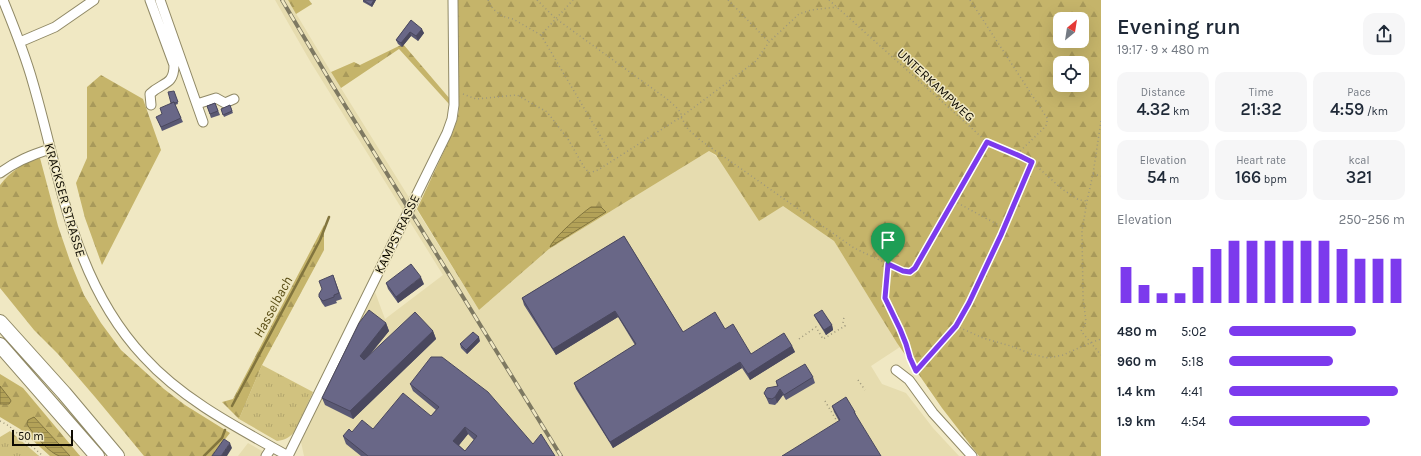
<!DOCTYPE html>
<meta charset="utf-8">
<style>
:root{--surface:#fff;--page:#f6f6f7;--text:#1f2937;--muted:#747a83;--accent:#7c3aed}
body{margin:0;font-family:Karla,sans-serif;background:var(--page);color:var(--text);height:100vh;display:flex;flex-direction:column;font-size:15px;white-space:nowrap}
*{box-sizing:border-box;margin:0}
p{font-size:13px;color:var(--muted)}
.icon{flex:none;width:22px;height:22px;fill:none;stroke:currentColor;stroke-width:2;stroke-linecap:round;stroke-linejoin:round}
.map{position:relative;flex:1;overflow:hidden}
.panel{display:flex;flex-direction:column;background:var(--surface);width:320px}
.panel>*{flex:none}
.needle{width:26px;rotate:30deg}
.controls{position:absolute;left:1053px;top:12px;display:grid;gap:8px}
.controls a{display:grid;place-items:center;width:36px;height:36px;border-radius:8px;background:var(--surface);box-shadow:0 4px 16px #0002;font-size:20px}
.scale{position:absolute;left:12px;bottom:10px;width:61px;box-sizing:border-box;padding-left:4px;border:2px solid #0e0b02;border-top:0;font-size:11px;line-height:14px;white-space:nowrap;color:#0e0b02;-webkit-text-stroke:3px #f0e8c3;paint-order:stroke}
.pin{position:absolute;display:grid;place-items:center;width:34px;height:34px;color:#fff;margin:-41px -17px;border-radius:50% 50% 50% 0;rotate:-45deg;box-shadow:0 0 4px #0007}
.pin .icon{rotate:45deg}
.round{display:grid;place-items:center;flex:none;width:42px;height:42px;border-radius:12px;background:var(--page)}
.summary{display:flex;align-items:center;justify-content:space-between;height:68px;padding:0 16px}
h1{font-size:22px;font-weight:600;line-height:30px}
.stats{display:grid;grid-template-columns:repeat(3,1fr);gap:6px;height:68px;padding:4px 16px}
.stats div{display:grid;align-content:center;border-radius:10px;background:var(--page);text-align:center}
.stats b{font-size:17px;font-weight:600}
.stats small{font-size:11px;font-weight:400}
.stats p{font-size:11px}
.chart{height:112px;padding:8px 16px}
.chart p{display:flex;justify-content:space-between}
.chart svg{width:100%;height:72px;margin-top:4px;stroke:var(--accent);stroke-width:6}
ul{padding:0 16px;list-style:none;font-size:13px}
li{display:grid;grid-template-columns:64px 48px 1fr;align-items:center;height:30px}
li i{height:10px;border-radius:5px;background:var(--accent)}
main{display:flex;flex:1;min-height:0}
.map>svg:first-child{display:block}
.built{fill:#e6dcaf}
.grass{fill:url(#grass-tufts)}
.forest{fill:url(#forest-firs);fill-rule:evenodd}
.water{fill:url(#water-rules);stroke:#82753e}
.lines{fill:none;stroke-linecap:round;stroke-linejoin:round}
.stream{stroke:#82753e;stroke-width:2.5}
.minor-casing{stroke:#908966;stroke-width:11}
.highway-casing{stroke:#908966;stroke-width:16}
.path{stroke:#9d977c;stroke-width:1.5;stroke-dasharray:1 3;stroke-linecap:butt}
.minor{stroke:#fff;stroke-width:9}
.highway{stroke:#fff;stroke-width:14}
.rail-casing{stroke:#7e7962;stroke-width:4}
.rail{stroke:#f0e8c3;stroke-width:2.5;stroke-dasharray:8;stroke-linecap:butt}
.wall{fill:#5a5974;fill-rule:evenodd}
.shaded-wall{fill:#4a485e}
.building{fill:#696787;stroke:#4a485e;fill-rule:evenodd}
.route-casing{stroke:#fff;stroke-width:8}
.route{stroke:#7c3aed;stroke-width:5}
.labels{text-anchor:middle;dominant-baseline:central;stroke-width:3;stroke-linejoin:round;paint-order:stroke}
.street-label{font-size:13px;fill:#0e0b02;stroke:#f0e8c3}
.water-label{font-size:14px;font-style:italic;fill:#584c13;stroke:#f0e8c3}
</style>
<main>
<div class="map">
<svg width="1101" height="456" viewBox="0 0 1101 456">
<defs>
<pattern id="grass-tufts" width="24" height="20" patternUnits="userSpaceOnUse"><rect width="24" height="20" fill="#d1c27f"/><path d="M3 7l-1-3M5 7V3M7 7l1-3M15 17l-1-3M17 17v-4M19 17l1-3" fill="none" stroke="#b2a56c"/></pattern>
<pattern id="forest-firs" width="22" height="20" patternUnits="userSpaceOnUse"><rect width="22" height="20" fill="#c5b46a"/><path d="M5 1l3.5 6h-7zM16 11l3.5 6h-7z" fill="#a8995a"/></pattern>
<pattern id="water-rules" width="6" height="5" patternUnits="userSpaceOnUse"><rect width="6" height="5" fill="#b3a258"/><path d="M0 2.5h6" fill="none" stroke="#998a4b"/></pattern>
</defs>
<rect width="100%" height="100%" fill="#f0e8c3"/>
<path class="built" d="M275,0H288L331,72L479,310L549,249L709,151L783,206L834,241L900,347L871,366L882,384L906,393L933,428L959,456H304L301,442L304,434L375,292L385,319L443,275L310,61Z
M248,443L271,456H238Z"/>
<path class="grass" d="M262,365L313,392L295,431C289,438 285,440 277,441L239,419Z
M10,431L39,456H0V437Z"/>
<path class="forest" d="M288,0H309L312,4L296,14Z
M458,0H1101V456H979L942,408L897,343L834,241L783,206L759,221L716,155L709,151L549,249L479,310L417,209L452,134L457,120L459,110ZM1060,19H1082V41H1060ZM1060,63H1082V85H1060Z
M403,44L450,99L449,104L399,49L341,88L331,72L354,62L360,65Z
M101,75L143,99L161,150L102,265L85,218L76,183L87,158V87Z
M40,158L58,226L70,261L84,295L101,323L121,350L164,389L185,405L230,433L212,456H144L95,397L58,354L34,330L0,288V185C10,172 24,162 40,158Z
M324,225V250L262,365L239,419L222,402L233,399Z
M0,374L23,388L80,456H70L34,417L50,450L59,456H50L20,429L0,417V404H8L11,401L0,386Z"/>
<path class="water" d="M591,207H601L606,212L550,247C553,238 582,213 591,207Z
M0,386L10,399L11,401L9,404H0Z
M34,417L70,456C67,456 63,456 60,456C50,454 32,433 27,424L28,420Z"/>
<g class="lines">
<path class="stream" d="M232,406L320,240L329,217
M204,456L222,438L225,430"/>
<defs>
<path id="minor" d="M3,0C14,27 25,54 33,83C61,179 72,280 144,357C183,400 238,428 288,456
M150,0L174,65C174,86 162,82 150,94L151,105
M160,0L203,122
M20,42L55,27L94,0
M197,104L216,98L225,103L234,99
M0,173C16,161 31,155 50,149
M896,370L909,380L933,413L972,456
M266,456L272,447
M288,456L447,133L452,119L454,105L453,0"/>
<path id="highway" d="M0,322L64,393L117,456
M0,345L97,456"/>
</defs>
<use href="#minor" class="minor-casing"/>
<use href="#highway" class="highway-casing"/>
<path class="path" d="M488,0L493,9L502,16L513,19L541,35L573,0
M537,0L555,18L667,99L677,108L681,113V117L688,129L700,140L854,248L903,271L910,272L915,268L987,142
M728,0L769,42
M829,0L987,142L1020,156L1032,162L1062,189L1079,200L1087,201
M970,0L1047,118V124L1044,128L1017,154
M541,35L614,159
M463,94L476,99L517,95L547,112L568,139L584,167L589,173L598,170L681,117L756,61L769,42L799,14L811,10L837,7
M1101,121L1093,174L1087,201L1082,231L1083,297L1086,322L1081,331L1101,355
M1093,174L1101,176
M954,201L1004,228
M888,264L885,298L900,329L907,344L910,358L916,371
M956,326L983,338L1014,347L1031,354L1048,358L1063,355L1090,343L1101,339
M799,339L816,327L823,339L845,326L843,323L844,317
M914,374L956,326L969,303L1001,235L1032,162
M858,380L865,390
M825,401L838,423
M0,421L9,426L43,456"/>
<use href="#minor" class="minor"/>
<use href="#highway" class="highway"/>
<defs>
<path id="rail" d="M282,0L333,86L561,456"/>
</defs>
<use href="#rail" class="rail-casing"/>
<use href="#rail" class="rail"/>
</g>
<path class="wall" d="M363,0H376L372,7L363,2Z
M411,20L424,33L418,41L411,36L402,47L398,44L396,40Z
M174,91L178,104L175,105L183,122L162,131L158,121L162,114L171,103Z
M215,103L220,115L211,118L207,106Z
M230,105L233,113L224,117L221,109Z
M624,236L683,332L725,329L751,354L792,346L795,352L750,380L742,368L613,448L576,389L574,383L635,345L618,317L556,355L524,305L522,298Z
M333,275L342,299L336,301L337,303L325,307L322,303L319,297Z
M386,283L424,284L398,303L388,289Z
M814,315L832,325L833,330L826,335L816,319Z
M386,323L389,331L368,357L433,331L436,339L353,419L325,405L322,398Z
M480,341L467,354L461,348L460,344Z
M813,377L815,383L786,400L783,395L777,403L775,405L769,404L764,393L777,386L776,381Z
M410,384L533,444L555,456H361L346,444L343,436L352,432L373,429L431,416L436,410L413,391ZM468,434L474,440L465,451L459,445Z
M832,406L855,412L857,418L839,421L834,412Z"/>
<path class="shaded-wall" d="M374,0H376L372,7L371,5Z
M422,29L424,33L418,41L416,36Z
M410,32L411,36L402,47L401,43Z
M421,277L424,284L398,303L396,297Z
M615,311L618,317L556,355L553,349Z
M386,323L389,331L362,364L360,356Z
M832,325L833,330L826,335L824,330Z
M433,331L436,339L353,419L350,411Z
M479,337L480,341L467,354L466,350Z
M792,346L795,352L750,380L748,374Z
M740,362L742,368L613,448L610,442Z
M780,389L783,395L777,403L775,397Z
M465,427L468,434L456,449L453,441Z
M230,443L232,448L227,456H221Z"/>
<path class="building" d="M363,0H374L371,5Z
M411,20L422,29L416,36L410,32L401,43L396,40Z
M174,91L178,102L175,103L174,102L171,103L168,92Z
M174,102L181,118L161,127L156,117L162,114L160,108Z
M215,103L218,111L210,114L207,106Z
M230,105L232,111L223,115L221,109Z
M624,236L683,332L715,312L725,329L733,324L751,354L784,333L792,346L748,374L740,362L610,442L574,383L636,344L615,311L553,349L522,298Z
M411,264L421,277L396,297L386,283Z
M333,275L339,293L334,295V297L323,301L319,297V294L322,289L319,281Z
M369,310L386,323L360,356L364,360L415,312L433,331L350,411L322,398L359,323Z
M822,310L832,325L824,330L814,315Z
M473,332L479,337L466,350L460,344Z
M431,357H442L488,392L533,444L541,434L555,456H368L343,436L349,429L352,432L362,420L373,429L403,393L431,416L439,407L410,384ZM465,427L477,436L465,451L453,441Z
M805,364L813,377L784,395L780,389L775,397L772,399L767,398L764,393L767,388L778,386L776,381Z
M846,397L855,412H854L881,456H782L840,420L832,406Z
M224,439L230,443L221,456H212Z"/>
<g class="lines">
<defs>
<path id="route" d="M987,142L1020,156L1032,162L1001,235L969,303L956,326L916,371L910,358L906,344L900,329L885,298L888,264L903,271L910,272L915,268Z"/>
</defs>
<use href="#route" class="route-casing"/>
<use href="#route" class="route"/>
</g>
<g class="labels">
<g class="street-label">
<text transform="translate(936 85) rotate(43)">UNTERKAMPWEG</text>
<text transform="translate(65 200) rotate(74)">KRACKSER STRASSE</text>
<text transform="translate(397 234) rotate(-64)">KAMPSTRASSE</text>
</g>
<g class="water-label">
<text transform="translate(273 307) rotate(-62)">Hasselbach</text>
</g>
</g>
</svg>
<div class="controls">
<a><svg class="needle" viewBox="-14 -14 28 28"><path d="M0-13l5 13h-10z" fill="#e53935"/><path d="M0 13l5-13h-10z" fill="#747a83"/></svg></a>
<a><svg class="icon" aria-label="locate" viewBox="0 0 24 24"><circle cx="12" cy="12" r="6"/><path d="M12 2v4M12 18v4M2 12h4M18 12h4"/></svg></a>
</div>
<div class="scale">50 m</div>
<div class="pin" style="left:888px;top:264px;background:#1e9e55"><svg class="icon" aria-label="arrive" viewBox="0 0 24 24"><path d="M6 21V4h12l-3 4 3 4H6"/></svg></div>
</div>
<section class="panel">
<div class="summary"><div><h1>Evening run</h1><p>19:17 · 9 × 480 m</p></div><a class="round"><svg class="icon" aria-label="share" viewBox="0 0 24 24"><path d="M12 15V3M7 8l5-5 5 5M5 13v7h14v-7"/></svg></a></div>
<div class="stats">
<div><p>Distance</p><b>4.32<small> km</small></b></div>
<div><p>Time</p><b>21:32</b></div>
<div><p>Pace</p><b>4:59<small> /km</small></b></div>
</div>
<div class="stats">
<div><p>Elevation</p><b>54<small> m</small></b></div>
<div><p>Heart rate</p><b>166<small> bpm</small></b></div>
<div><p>kcal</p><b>321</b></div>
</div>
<div class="chart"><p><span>Elevation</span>250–256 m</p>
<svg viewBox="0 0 160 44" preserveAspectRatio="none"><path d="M5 44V22M15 44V33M25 44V38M35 44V38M45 44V22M55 44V11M65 44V6M75 44V6M85 44V6M95 44V6M105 44V6M115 44V6M125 44V11M135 44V17M145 44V17M155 44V17"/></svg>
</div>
<ul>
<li><b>480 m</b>5:02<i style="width:72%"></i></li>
<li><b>960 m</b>5:18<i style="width:59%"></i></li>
<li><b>1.4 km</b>4:41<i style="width:96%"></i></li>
<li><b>1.9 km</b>4:54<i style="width:80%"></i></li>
</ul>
</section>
</main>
